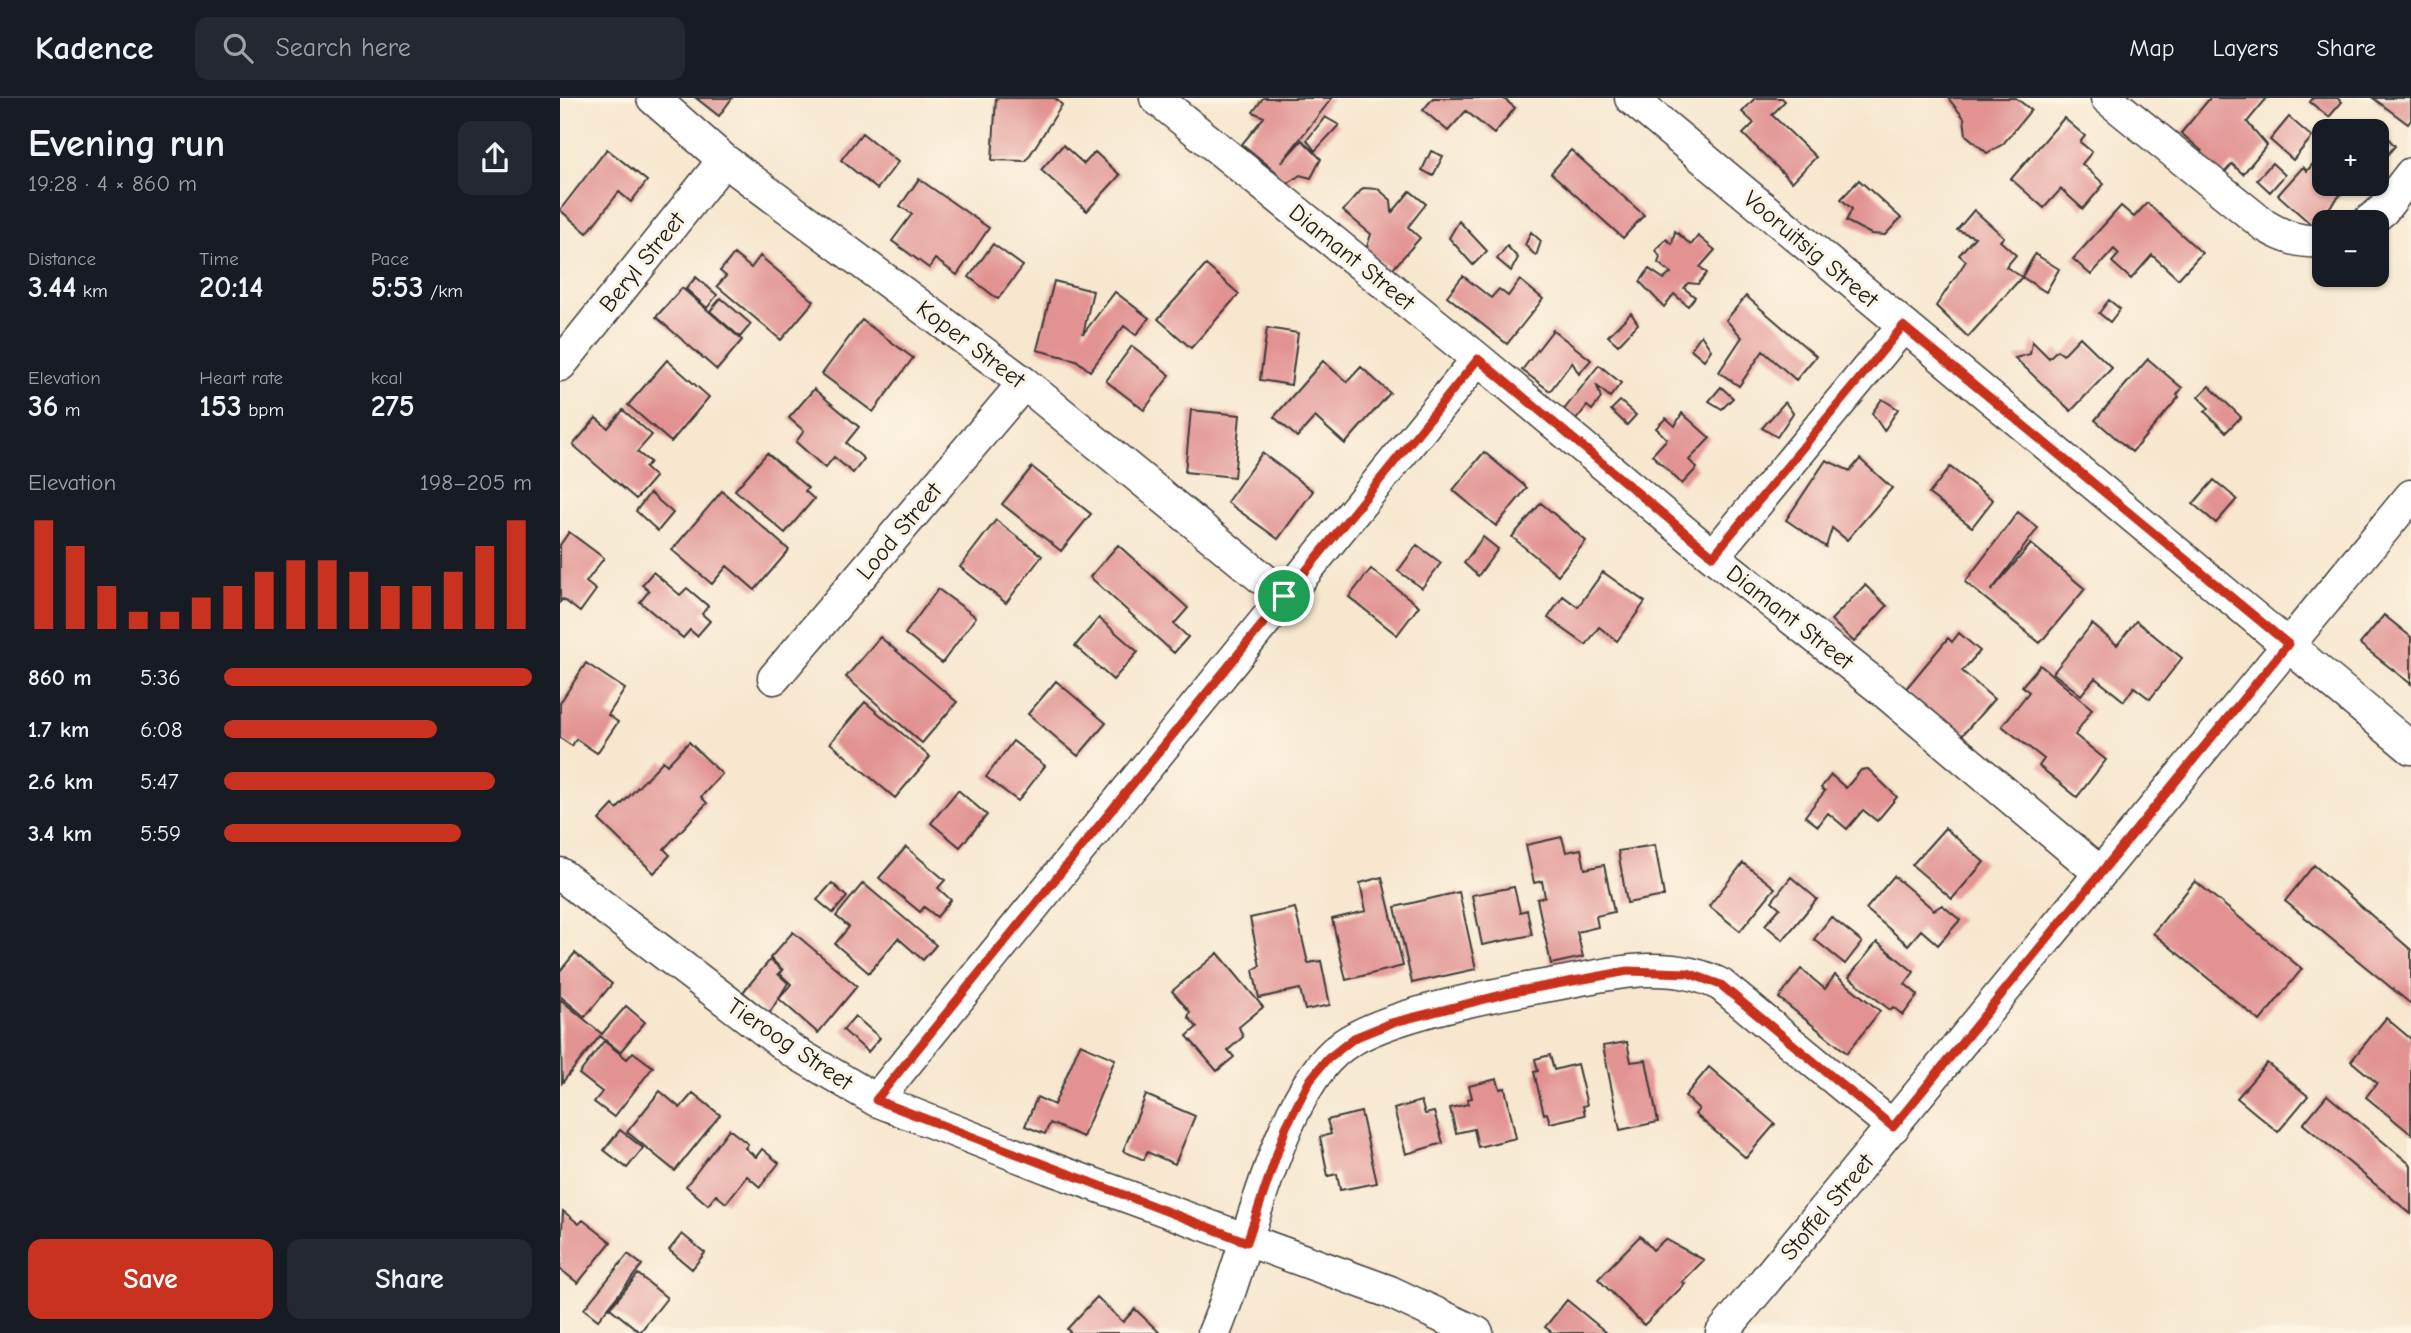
<!DOCTYPE html>
<meta charset="utf-8">
<style>
:root{--surface:#171b24;--page:#242831;--text:#f1f3f6;--muted:#9ea1a6;--line:#363941;--accent:#c8321e}
body{margin:0;font-family:"Comic Neue",sans-serif;background:var(--page);color:var(--text);height:100vh;display:flex;flex-direction:column;font-size:26px;white-space:nowrap}
*{box-sizing:border-box;margin:0}
p{font-size:23px;color:var(--muted)}
.icon{flex:none;width:38px;height:38px;fill:none;stroke:currentColor;stroke-width:2;stroke-linecap:round;stroke-linejoin:round}
.map{position:relative;flex:1;overflow:hidden}
.side{display:flex;flex-direction:column;background:var(--surface);width:560px}
.side>*{flex:none}
.buttons{position:absolute;left:1752px;top:21px;display:grid;gap:14px}
.buttons a{display:grid;place-items:center;width:77px;height:77px;border-radius:14px;background:var(--surface);box-shadow:0 2px 5px #0004;font-size:35px}
.pin{position:absolute;display:grid;place-items:center;width:60px;height:60px;color:#fff;margin:-30px;border:4px solid #fff;border-radius:50%;box-shadow:0 2px 7px #0007}
.round{display:grid;place-items:center;flex:none;width:74px;height:74px;border-radius:14px;background:var(--page)}
.head{display:flex;align-items:center;justify-content:space-between;height:119px;padding:0 28px}
h1{font-size:38px;font-weight:800;line-height:52px}
.stats{display:grid;grid-template-columns:repeat(3,1fr);gap:10px;height:119px;padding:7px 28px}
.stats div{display:grid;align-content:center}
.stats b{font-size:30px;font-weight:800}
.stats small{font-size:19px;font-weight:400}
.stats p{font-size:19px}
.chart{height:196px;padding:14px 28px}
.chart p{display:flex;justify-content:space-between}
.chart svg{width:100%;height:126px;margin-top:7px;stroke:var(--accent);stroke-width:6}
.action{display:flex;gap:14px;margin-top:auto;padding:14px 28px}
.action a{flex:1;height:80px;border-radius:14px;background:var(--accent);color:#fff;font-size:28px;font-weight:800;line-height:80px;text-align:center}
.action a+a{background:var(--page);color:var(--text)}
ul{padding:0 28px;list-style:none;font-size:23px}
li{display:grid;grid-template-columns:112px 84px 1fr;align-items:center;height:52px}
li i{height:18px;border-radius:9px;background:var(--accent)}
header{display:flex;align-items:center;gap:42px;box-sizing:border-box;height:98px;padding:0 35px;background:var(--surface);border-bottom:2px solid var(--line)}
header strong{font-size:33px}
nav{display:flex;gap:38px;margin-inline-start:auto;font-size:24px}
.search{width:490px;height:63px;background:var(--page);display:flex;align-items:center;gap:18px;box-sizing:border-box;padding:0 24px;border-radius:14px;color:var(--muted);font-size:26px}
main{display:flex;flex:1;min-height:0}
.map>svg:first-child{display:block}
.building{fill:#e19291}
.lines{fill:none;stroke-linecap:round;stroke-linejoin:round}
.street-casing{stroke:#3d3a37;stroke-width:35}
.street{stroke:#fff;stroke-width:32}
.route-casing{stroke:#fff;stroke-width:14}
.route{stroke:#c8321e;stroke-width:9}
.labels{text-anchor:middle;dominant-baseline:central;stroke-width:6;stroke-linejoin:round;paint-order:stroke}
.street-label{font-size:24px;fill:#1c1c1c;stroke:#fcf5e5}
</style>
<header>
<strong>Kadence</strong>
<div class="search"><svg class="icon" aria-label="search" viewBox="0 0 24 24"><circle cx="10" cy="10" r="6"/><path d="M15 15l6 6"/></svg>Search here</div>
<nav><a>Map</a><a>Layers</a><a>Share</a></nav>
</header>
<main>
<section class="side">
<div class="head"><div><h1>Evening run</h1><p>19:28 · 4 × 860 m</p></div><a class="round"><svg class="icon" aria-label="share" viewBox="0 0 24 24"><path d="M12 15V3M7 8l5-5 5 5M5 13v7h14v-7"/></svg></a></div>
<div class="stats">
<div><p>Distance</p><b>3.44<small> km</small></b></div>
<div><p>Time</p><b>20:14</b></div>
<div><p>Pace</p><b>5:53<small> /km</small></b></div>
</div>
<div class="stats">
<div><p>Elevation</p><b>36<small> m</small></b></div>
<div><p>Heart rate</p><b>153<small> bpm</small></b></div>
<div><p>kcal</p><b>275</b></div>
</div>
<div class="chart"><p><span>Elevation</span>198–205 m</p>
<svg viewBox="0 0 160 44" preserveAspectRatio="none"><path d="M5 44V6M15 44V15M25 44V29M35 44V38M45 44V38M55 44V33M65 44V29M75 44V24M85 44V20M95 44V20M105 44V24M115 44V29M125 44V29M135 44V24M145 44V15M155 44V6"/></svg>
</div>
<ul>
<li><b>860 m</b>5:36<i style="width:100%"></i></li>
<li><b>1.7 km</b>6:08<i style="width:69%"></i></li>
<li><b>2.6 km</b>5:47<i style="width:88%"></i></li>
<li><b>3.4 km</b>5:59<i style="width:77%"></i></li>
</ul>
<div class="action"><a>Save</a><a>Share</a></div>
</section>
<div class="map">
<svg width="1851" height="1235" viewBox="0 0 1851 1235">
<rect width="100%" height="100%" fill="#fcf5e5"/>
<filter id="ink" filterUnits="userSpaceOnUse"><feTurbulence type="fractalNoise" baseFrequency=".0143" numOctaves="2"/><feDisplacementMap in="SourceGraphic" scale="14" xChannelSelector="R" yChannelSelector="G"/><feConvolveMatrix kernelMatrix="1 2 1 2 8 2 1 2 1" color-interpolation-filters="sRGB"/></filter>
<filter id="wash" filterUnits="userSpaceOnUse"><feTurbulence type="fractalNoise" baseFrequency=".00686" numOctaves="4" result="noise"/><feDisplacementMap in="SourceGraphic" scale="28" xChannelSelector="R" yChannelSelector="G"/><feGaussianBlur stdDeviation="1.57" result="paint"/><feColorMatrix in="noise" values="0 0 0 0 0 0 0 0 0 0 0 0 0 0 0 0 0 1.4 0 .05"/><feComposite in="paint" operator="in"/></filter>
<g filter="url(#wash)">
<rect width="100%" height="100%" fill="#f7e7cf"/>
<g id="blocks">
<path class="building" d="M136,0H172L159,18Z
M436,0H495L502,7L466,63L432,62Z
M703,0H772L721,65L742,42L761,61L751,80L740,77L726,87L715,73L682,46L704,19L693,14Z
M873,0H943L955,10L934,36L906,13L888,33L863,12Z
M1195,0H1222L1225,3L1212,17L1256,59L1232,84L1183,36L1194,25L1182,14Z
M1388,0H1456L1471,12L1443,46L1427,55L1406,37L1404,20Z
M1650,0H1707L1687,24L1707,47L1683,76L1672,66L1658,82L1635,61L1642,53L1621,35Z
M1753,0H1777L1782,4L1769,19L1750,4Z
M1813,0H1851V22L1848,26Z
M765,19L779,27L755,53L747,42Z
M1729,19L1752,39L1733,62L1710,42Z
M1504,20L1525,38L1520,44L1532,54L1522,66L1544,86L1523,111L1501,91L1484,110L1451,81Z
M1800,24L1808,32L1814,25L1835,48L1821,64L1816,61V33H1792Z
M302,35L338,64L317,91L281,62Z
M503,47L524,66L535,54L560,77L527,113L481,72Z
M47,51L87,83L71,104L59,94L27,135L0,112Z
M1011,52L1084,117L1063,140L991,75Z
M1764,52V86H1790L1753,128L1718,97L1743,69L1747,73Z
M871,53L883,58L873,78L862,72Z
M1712,65L1725,77L1710,94L1697,82Z
M359,81L429,130L397,177L375,161L369,170L332,143L352,116L340,108Z
M1299,82L1341,120L1325,137L1311,136L1286,123L1292,111L1281,101Z
M803,90L818,91L831,102L832,115L850,93L866,106L848,129L860,140L831,173L806,152L811,136L783,113Z
M1587,105L1642,155L1618,181L1592,157L1571,181L1552,164L1559,156L1554,151L1531,177L1513,161L1561,108L1574,119Z
M1414,112L1444,139L1440,143L1456,157L1446,169L1462,179L1408,239L1376,208L1406,163L1399,157L1415,139L1397,132Z
M899,123L927,153L913,167L889,140Z
M1115,133L1131,147L1138,138L1155,152L1140,169L1147,175L1138,186L1128,185L1124,190L1135,199L1128,208L1114,196L1104,209L1080,184L1089,171L1104,181L1111,175L1098,165L1100,159L1096,152L1106,141L1112,146Z
M971,134L981,143L976,158L965,147Z
M433,146L463,168L438,201L409,179Z
M947,148L958,160L951,173L937,161Z
M174,156L191,170L200,158L254,203L221,242L157,188L166,178L160,173Z
M1475,156L1499,171L1486,194L1462,179Z
M646,167L679,196L631,250L598,221Z
M903,178L931,200L939,191L948,198L960,182L983,201L947,246L887,198Z
M136,179L157,197L147,210L126,191Z
M494,183L533,193L523,236L555,194L589,220L576,237L564,228L530,273L516,262L477,252Z
M122,190L182,242L157,272L96,219Z
M1186,198L1256,258L1236,282L1203,253L1179,288L1159,274L1182,239L1166,222Z
M161,200L191,226L180,239L150,213Z
M1549,202L1560,211L1550,224L1539,215Z
M1071,215L1078,226L1058,247L1048,238Z
M302,222L353,260L313,314L262,276Z
M707,230L738,235L731,287L700,282Z
M993,232L1031,262L1019,276L1012,264L990,293L962,272Z
M1141,237L1151,252L1144,262L1131,251Z
M1520,239L1552,270L1511,313L1455,260L1470,256L1472,243L1489,260L1497,252L1503,257Z
M572,248L610,277L584,312L546,283Z
M1588,261L1622,290L1617,297L1619,299L1572,354L1535,322Z
M107,262L149,299L111,344L68,307Z
M763,263L787,284L801,269L830,295L785,346L755,319L737,339L714,319Z
M1039,267L1061,285L1050,299L1037,288L1041,300L1032,312L1027,308L1015,323L1003,313Z
M1649,288L1681,319L1666,334L1645,314L1649,310L1638,299Z
M1161,289L1173,300L1162,311L1149,303Z
M254,291L299,329L286,345L304,361L293,375L274,359L265,370L236,344L244,333L229,320Z
M1322,301L1338,311L1324,333L1312,315Z
M1060,303L1076,317L1067,327L1051,312Z
M1225,304L1233,315L1217,339L1202,330Z
M63,312L92,337L77,354L90,364L85,370L95,379L76,401L13,347L36,320L48,330Z
M631,312L680,317L674,379L625,374Z
M1122,315L1150,340L1129,362L1137,370L1122,386L1092,357L1107,341L1096,330L1106,320L1115,328Z
M924,354L967,390L936,428L893,392Z
M207,355L248,390L245,393L254,401L225,435L175,392Z
M702,355L753,393L718,441L667,404Z
M1300,361L1332,390L1287,442L1272,430L1266,449L1226,422L1266,362L1290,373Z
M472,369L531,416L501,453L442,406Z
M1390,369L1433,402L1412,429L1369,396Z
M1654,382L1677,401L1656,425L1633,406Z
M162,393L229,452L195,492L167,468L152,486L112,452Z
M90,395L113,415L98,433L76,413Z
M981,405L1026,443L998,477L952,439Z
M1458,414L1478,430L1431,493L1471,446L1525,491L1480,545L1405,484Z
M436,422L482,458L446,505L400,469Z
M9,434L44,460L26,484L36,492L20,514L3,501L0,504V447Z
M923,439L938,451L918,478L904,465Z
M558,447L628,510L614,526L628,539L614,555L530,479Z
M857,447L881,465L862,490L838,473Z
M811,471L859,508L837,537L789,499Z
M93,474L120,497L127,490L148,508L142,516L150,523L137,538L130,532L123,540L80,504L89,493L82,487Z
M1043,474L1085,504L1057,543L1039,529L1026,547L988,520L1003,498L1018,509Z
M1305,487L1327,508L1294,544L1271,522Z
M378,491L416,519L382,565L345,536Z
M1824,517L1851,539V586L1800,546Z
M539,520L578,554L553,582L515,548Z
M1576,523L1622,560L1590,601L1574,589L1564,603L1535,580L1521,597L1493,575L1532,526L1557,547Z
M1399,535L1420,553L1402,573L1434,601L1399,641L1344,593L1388,540L1392,544Z
M320,539L397,604L362,645L286,579Z
M26,565L65,591L48,617L58,624L37,655L16,641L12,648L0,640V605Z
M1480,567L1532,611L1515,637L1546,662L1517,699L1479,668L1484,661L1442,628L1469,594L1462,588Z
M496,583L546,625L518,658L468,616Z
M305,604L370,659L335,700L270,645Z
M453,643L485,668L458,703L426,679Z
M129,644L162,676L141,699L147,705L104,751L110,757L94,775L39,722L53,707L57,711L103,663L107,667Z
M1308,671L1337,699L1317,723L1303,712L1287,731L1268,715L1258,728L1245,718L1265,693L1261,690L1271,677L1286,690L1301,672Z
M398,692L427,717L400,749L371,725Z
M1385,730L1424,764L1392,801L1352,767Z
M1002,739L1006,754L1021,751L1025,771L1044,767L1054,814L1036,818L1038,829L1017,834L1023,859L991,866L977,801L985,799L982,783L974,785L966,747Z
M1095,747L1104,798L1067,805L1058,753Z
M346,749L385,782L378,790L391,802L377,819L364,809L360,814L319,780Z
M1183,765L1215,790L1180,833L1149,808Z
M1754,767L1851,852V906L1725,803Z
M1334,778L1374,812L1382,807L1400,822L1378,847L1361,832L1348,847L1306,811Z
M822,779L843,868L786,882L772,821L806,813L800,785Z
M1231,779L1257,801L1223,842L1205,827L1220,810L1212,803Z
M1635,783L1742,871L1700,923L1593,835Z
M272,785L287,799L273,815L257,802Z
M303,785L376,847L363,862L338,840L309,875L275,846L289,829L276,818Z
M954,789L960,814L967,812L972,837L922,847L912,797Z
M899,794L916,871L852,885L835,809Z
M735,810L748,865L761,863L770,907L745,912L740,891L699,900L693,872L700,868L690,820Z
M1271,819L1302,844L1285,866L1254,841Z
M233,834L297,888L258,935L219,901L231,886L220,876L223,872L210,860Z
M1317,844L1354,874L1345,886L1358,897L1343,917L1333,909L1330,912L1289,879Z
M15,855L52,886L25,919L0,898V873Z
M658,855L703,909L679,929L683,939L668,952L674,959L657,973L627,938L637,929L628,919L630,914L612,893Z
M210,862L222,872L218,876L228,885L209,916L183,894Z
M1241,871L1265,891L1275,877L1320,913L1287,955L1219,900Z
M0,901L42,936L66,908L85,924L60,954L40,938L2,985Z
M295,918L320,940L308,954L283,932Z
M1826,920L1851,941V1036L1806,999L1817,985L1791,963Z
M44,943L67,961L73,954L93,969L54,1019L34,1004L42,994L19,976Z
M1067,944L1071,964L1086,962L1098,1024L1060,1032L1043,948Z
M520,946L555,961L523,1039L490,1025L485,1036L465,1028L477,999L494,1007Z
M990,957L994,972L1017,966L1027,1007L1023,1008L1025,1017L990,1025L987,1015L984,1016L974,974L978,973L975,961Z
M1707,965L1748,998L1718,1034L1677,1000Z
M1149,969L1215,1026L1186,1060L1135,1016L1139,1011L1125,998Z
M937,981L940,991L945,990L956,1040L918,1049L914,1031L896,1035L890,1010L908,1006L907,1001L912,1000L909,988Z
M100,993L120,1010L133,995L160,1017L115,1073L67,1034Z
M586,997L635,1018L615,1066L587,1054L584,1062L563,1053Z
M1767,997L1851,1067V1116L1743,1026Z
M861,1003L865,1016L874,1014L883,1045L846,1056L834,1011Z
M801,1014L817,1085L780,1092L777,1076L768,1078L760,1039L771,1036L767,1022Z
M169,1031L188,1046L185,1050L196,1059L202,1051L219,1065L200,1089L187,1078L166,1105L156,1097L148,1107L126,1088Z
M60,1032L83,1050L67,1070L44,1052Z
M3,1113L19,1126L23,1122L51,1144L18,1185L0,1171Z
M122,1136L145,1155L132,1171L109,1152Z
M1080,1138L1093,1152L1105,1141L1144,1162L1122,1184L1125,1186L1084,1227L1038,1181Z
M68,1156L82,1167L38,1222L24,1211Z
M78,1176L107,1200L80,1234L50,1210Z
M537,1199L563,1224L575,1211L600,1235H511L507,1231Z
M1007,1202L1047,1235H993L985,1229Z"/>
</g>
</g>
<g filter="url(#ink)">
<use href="#blocks" fill-opacity="0" stroke="#3d3a37" stroke-width="2"/>
<g class="lines">
<defs>
<path id="street" d="M93,0L164,62L464,285L724,498
M596,0L918,261L1153,458L1325,594L1539,774
M1071,0L1851,650
M1547,0L1704,127C1723,139 1741,145 1764,143
M1808,124L1823,112L1851,76
M0,267L164,62
M1153,458L1343,228
M214,580L464,285
M0,776L231,952L316,1002L489,1070L830,1194L917,1235
M316,1002L918,261
M654,1235C687,1159 718,994 782,948C824,917 936,896 990,887C1046,877 1107,859 1161,887L1333,1029
M1162,1235L1851,398"/>
</defs>
<use href="#street" class="street-casing"/>
<use href="#street" class="street"/>
</g>
</g>
<g class="lines" filter="url(#ink)">
<defs>
<path id="route" d="M1343,228L1728,546L1333,1029L1161,887L1128,875L1068,873L953,894L831,925L794,940L765,963L750,982L726,1029L687,1144L316,1002L918,261L1153,458Z"/>
</defs>
<use href="#route" class="route-casing"/>
<use href="#route" class="route"/>
</g>
<g class="labels">
<g class="street-label">
<text transform="translate(1251 151) rotate(40)">Vooruitsig Street</text>
<text transform="translate(792 159) rotate(39)">Diamant Street</text>
<text transform="translate(82 164) rotate(-51)">Beryl Street</text>
<text transform="translate(411 246) rotate(37)">Koper Street</text>
<text transform="translate(339 433) rotate(-50)">Lood Street</text>
<text transform="translate(1230 519) rotate(38)">Diamant Street</text>
<text transform="translate(230 946) rotate(34)">Tieroog Street</text>
<text transform="translate(1267 1109) rotate(-50)">Stoffel Street</text>
</g>
</g>
</svg>
<div class="buttons">
<a>+</a>
<a>−</a>
</div>
<div class="pin" style="left:724px;top:498px;background:#1e9e55"><svg class="icon" aria-label="arrive" viewBox="0 0 24 24"><path d="M6 21V4h12l-3 4 3 4H6"/></svg></div>
</div>
</main>
